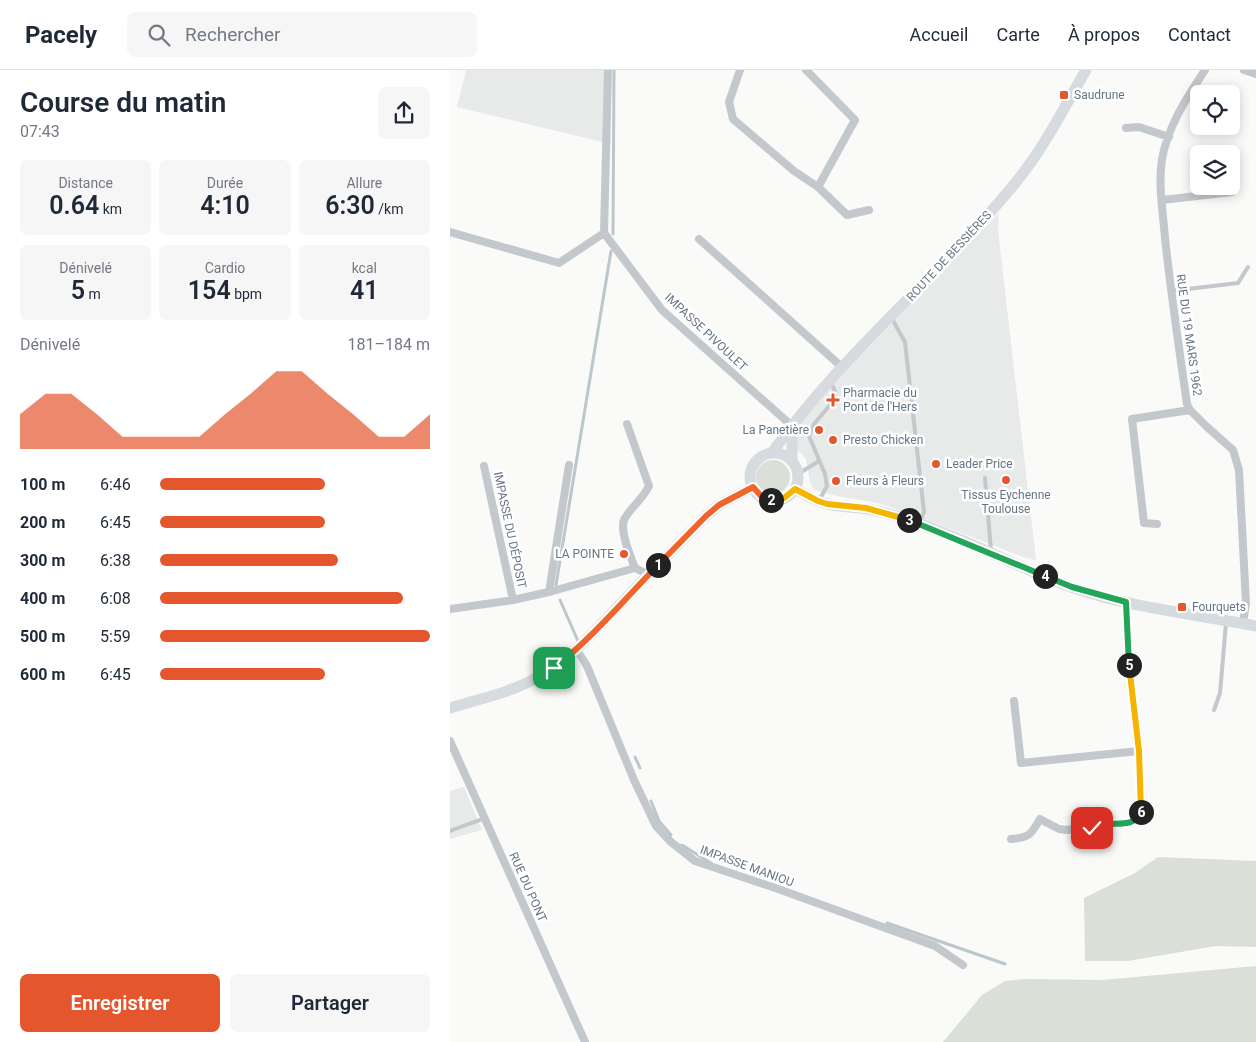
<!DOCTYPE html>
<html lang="fr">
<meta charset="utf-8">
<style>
:root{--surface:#fff;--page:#f6f6f7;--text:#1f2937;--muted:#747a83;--line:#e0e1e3;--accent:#e4572e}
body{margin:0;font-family:Roboto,sans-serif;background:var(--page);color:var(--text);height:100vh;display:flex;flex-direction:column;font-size:19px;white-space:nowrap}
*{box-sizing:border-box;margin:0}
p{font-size:16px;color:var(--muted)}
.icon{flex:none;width:28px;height:28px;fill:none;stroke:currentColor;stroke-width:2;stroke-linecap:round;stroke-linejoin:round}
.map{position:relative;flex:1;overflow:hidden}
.details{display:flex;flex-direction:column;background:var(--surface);width:450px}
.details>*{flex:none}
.controls{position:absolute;left:740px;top:15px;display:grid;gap:10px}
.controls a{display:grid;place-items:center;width:50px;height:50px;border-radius:8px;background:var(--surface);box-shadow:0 2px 12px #0003;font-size:25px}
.pin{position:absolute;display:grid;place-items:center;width:42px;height:42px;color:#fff;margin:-21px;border-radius:10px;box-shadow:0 2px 8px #0006}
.km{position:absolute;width:25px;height:25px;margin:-12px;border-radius:50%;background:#222;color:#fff;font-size:14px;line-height:25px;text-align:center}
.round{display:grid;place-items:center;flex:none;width:52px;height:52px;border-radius:8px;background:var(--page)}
.summary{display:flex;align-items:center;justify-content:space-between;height:85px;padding:0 20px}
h1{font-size:28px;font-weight:600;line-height:38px}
.metrics{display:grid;grid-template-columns:repeat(3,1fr);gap:8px;height:85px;padding:5px 20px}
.metrics div{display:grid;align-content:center;border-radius:8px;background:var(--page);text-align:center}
.metrics b{font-size:25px;font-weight:600}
.metrics small{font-size:14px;font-weight:400}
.metrics p{font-size:14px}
.chart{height:140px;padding:10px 20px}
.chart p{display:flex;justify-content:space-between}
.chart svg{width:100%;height:90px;margin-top:5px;fill:var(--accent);opacity:.7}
.primary-button{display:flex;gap:10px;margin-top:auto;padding:10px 20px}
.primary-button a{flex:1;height:58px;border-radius:8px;background:var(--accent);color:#fff;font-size:20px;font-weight:600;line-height:58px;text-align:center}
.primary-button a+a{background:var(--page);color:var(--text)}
ul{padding:0 20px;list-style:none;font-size:16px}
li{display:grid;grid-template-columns:80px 60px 1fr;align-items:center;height:38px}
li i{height:12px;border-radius:6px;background:var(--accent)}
header{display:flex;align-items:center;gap:30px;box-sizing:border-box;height:70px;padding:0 25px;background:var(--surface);border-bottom:1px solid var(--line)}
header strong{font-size:24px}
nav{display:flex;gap:28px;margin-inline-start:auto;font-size:18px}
.search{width:350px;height:45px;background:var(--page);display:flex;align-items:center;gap:12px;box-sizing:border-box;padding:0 18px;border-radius:8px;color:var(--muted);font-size:19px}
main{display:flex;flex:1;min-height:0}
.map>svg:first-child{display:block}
.built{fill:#e8e9e9}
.green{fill:#dadfd7}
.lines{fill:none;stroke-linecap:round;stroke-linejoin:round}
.stream{stroke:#bbc7cb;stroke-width:3}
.lane{stroke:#c3c8cc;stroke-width:4}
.street{stroke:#c3c8cc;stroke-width:8}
.secondary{stroke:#d6dbdf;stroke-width:11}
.split-1-casing{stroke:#fff;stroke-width:10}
.split-2-casing{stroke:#fff;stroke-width:10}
.split-3-casing{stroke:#fff;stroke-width:10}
.split-4-casing{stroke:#fff;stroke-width:10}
.split-5-casing{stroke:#fff;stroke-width:10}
.split-6-casing{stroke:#fff;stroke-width:10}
.split-7-casing{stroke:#fff;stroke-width:10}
.split-1{stroke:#f0652b;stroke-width:6}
.split-2{stroke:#f0652b;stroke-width:6}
.split-3{stroke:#f5b400;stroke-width:6}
.split-4{stroke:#22a559;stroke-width:6}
.split-5{stroke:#22a559;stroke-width:6}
.split-6{stroke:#f5b400;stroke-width:6}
.split-7{stroke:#22a559;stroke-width:6}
.poi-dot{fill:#e4572e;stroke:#fff;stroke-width:2}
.labels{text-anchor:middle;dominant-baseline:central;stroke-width:5;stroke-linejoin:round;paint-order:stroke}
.poi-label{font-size:12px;fill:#657683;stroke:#fff;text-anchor:start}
.street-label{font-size:12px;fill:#657683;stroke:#fff}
</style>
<header>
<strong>Pacely</strong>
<div class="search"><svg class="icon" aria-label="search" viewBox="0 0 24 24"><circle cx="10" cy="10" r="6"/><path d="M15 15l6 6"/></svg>Rechercher</div>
<nav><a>Accueil</a><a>Carte</a><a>À propos</a><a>Contact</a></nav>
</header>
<main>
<section class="details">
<div class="summary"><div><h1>Course du matin</h1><p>07:43</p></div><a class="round"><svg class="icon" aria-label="share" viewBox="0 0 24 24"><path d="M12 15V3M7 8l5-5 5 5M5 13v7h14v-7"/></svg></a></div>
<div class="metrics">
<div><p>Distance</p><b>0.64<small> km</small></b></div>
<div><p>Durée</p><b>4:10</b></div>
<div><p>Allure</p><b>6:30<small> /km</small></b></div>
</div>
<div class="metrics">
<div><p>Dénivelé</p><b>5<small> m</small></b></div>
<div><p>Cardio</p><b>154<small> bpm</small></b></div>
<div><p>kcal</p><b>41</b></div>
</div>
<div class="chart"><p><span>Dénivelé</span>181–184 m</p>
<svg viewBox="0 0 160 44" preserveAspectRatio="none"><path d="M0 44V27L10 17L20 17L30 27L40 38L50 38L60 38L70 38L80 27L90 17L100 6L110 6L120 17L130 27L140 38L150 38L160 27V44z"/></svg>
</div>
<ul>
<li><b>100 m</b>6:46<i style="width:61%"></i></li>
<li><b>200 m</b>6:45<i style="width:61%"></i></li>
<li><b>300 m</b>6:38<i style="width:66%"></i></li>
<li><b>400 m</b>6:08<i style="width:90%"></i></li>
<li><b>500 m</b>5:59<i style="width:100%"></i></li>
<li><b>600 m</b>6:45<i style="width:61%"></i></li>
</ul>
<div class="primary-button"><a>Enregistrer</a><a>Partager</a></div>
</section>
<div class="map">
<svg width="806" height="972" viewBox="0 0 806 972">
<rect width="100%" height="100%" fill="#fafaf8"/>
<path class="built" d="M16,0H157L161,74L7,37Z
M549,143L548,160L586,490L576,488L486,453L428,433L387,426L364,420L360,412L356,389L345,377V366L350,352L397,300Z
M14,717L32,760L0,769V721Z"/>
<path class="green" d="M306 407a17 17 0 1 1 34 0a17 17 0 1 1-34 0Z
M708,787L806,791V877L766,876L678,891H635L634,828L685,803Z
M806,896V972H493L532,925L555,911L575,909L653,910Z"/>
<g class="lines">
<path class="stream" d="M163,164L164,0
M106,515L161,181
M110,530L128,571
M185,687L190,698
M201,731L209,751L221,765
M232,775L261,793
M437,853L555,894"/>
<path class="lane" d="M721,221L788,213L798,197
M441,247L455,272L474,442L470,452
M348,404L369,391
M535,408L541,481
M370,429L377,416L375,404L359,366L364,354L385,329V321L381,313
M764,640L770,623L776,553
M0,761L35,748"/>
<path class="street" d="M158,0L154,163L212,240L342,356
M290,0L279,32L283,49L344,101L368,117
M356,0L405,50L368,117L397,145L419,140
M755,0C737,27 718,56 712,89C708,115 713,142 715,168C721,224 729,279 737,334L740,340L756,356L783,380L789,400L796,533L793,553
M794,0L806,4
M676,58L689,57L719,67
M712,130L782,122
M0,162L109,193L154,163
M249,169L393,298
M177,354L199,416C192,430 182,436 175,448C168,459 181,487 185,498L199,505
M34,396L63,530
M707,454L694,453L682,349L740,340
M99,522L119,395
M0,539L63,530L99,522L185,498
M127,580L137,596L184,710L206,756L221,772L245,791L331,820L485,876L513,895
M564,631L571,693L689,681L680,605L676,532
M0,671L135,972
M561,769C580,768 581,764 590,749L609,759L616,760L676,753L686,750L692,740L689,681"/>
<path class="secondary" d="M342,356V390
M322,383C392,283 489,207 566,112C594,78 614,38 636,0
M300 407a24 24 0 1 1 48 0a24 24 0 1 1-48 0Z
M345,419C353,423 360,428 368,431C383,438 401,436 417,439C434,442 451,447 468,453C520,471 569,498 621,517C681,538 744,544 806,556
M0,638C29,629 60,623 86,608C118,592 141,565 166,539C195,507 226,477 256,446L269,435L303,417"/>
</g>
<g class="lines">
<defs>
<path id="split-1" d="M104,598C142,568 174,530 208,495"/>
<path id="split-2" d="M208,495L256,446L269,435L303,417L312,427L321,430"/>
<path id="split-3" d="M321,430L334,428L345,419L368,431L377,434L416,438L459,450"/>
<path id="split-4" d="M459,450L595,506"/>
<path id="split-5" d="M595,506L622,517L676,532L679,595"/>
<path id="split-6" d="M679,595L689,681L691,742"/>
<path id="split-7" d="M642,758C647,757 653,755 658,754C671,753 685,756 691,742"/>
</defs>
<use href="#split-1" class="split-1-casing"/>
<use href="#split-2" class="split-2-casing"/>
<use href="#split-3" class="split-3-casing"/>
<use href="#split-4" class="split-4-casing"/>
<use href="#split-5" class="split-5-casing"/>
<use href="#split-6" class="split-6-casing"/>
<use href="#split-7" class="split-7-casing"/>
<use href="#split-1" class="split-1"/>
<use href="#split-2" class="split-2"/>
<use href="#split-3" class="split-3"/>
<use href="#split-4" class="split-4"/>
<use href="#split-5" class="split-5"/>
<use href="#split-6" class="split-6"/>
<use href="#split-7" class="split-7"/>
</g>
<g class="poi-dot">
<rect x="609" y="20" width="10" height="10" rx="2.5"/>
<path d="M380.5 322.5h5v5h5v5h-5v5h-5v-5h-5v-5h5z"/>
<circle cx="369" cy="360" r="5"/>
<circle cx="383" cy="370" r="5"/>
<circle cx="486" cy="394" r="5"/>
<circle cx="556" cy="410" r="5"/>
<circle cx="386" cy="411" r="5"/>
<circle cx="174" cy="484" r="5"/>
<rect x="727" y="532" width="10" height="10" rx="2.5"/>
</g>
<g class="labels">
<g class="poi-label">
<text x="624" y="25">Saudrune</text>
<text x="393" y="323">Pharmacie du<tspan x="393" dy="14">Pont de l'Hers</tspan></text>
<text x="359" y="360" text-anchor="end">La Panetière</text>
<text x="393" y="370">Presto Chicken</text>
<text x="496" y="394">Leader Price</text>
<text x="396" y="411">Fleurs à Fleurs</text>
<text x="556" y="425" text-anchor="middle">Tissus Eychenne<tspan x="556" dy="14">Toulouse</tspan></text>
<text x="164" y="484" text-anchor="end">LA POINTE</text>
<text x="742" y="537">Fourquets</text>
</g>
<g class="street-label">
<text transform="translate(499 186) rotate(-47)">ROUTE DE BESSIÈRES</text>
<text transform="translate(256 262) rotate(43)">IMPASSE PIVOULET</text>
<text transform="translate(739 265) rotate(82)">RUE DU 19 MARS 1962</text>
<text transform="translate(60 460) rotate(78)">IMPASSE DU DÉPOSIT</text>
<text transform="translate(297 796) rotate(20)">IMPASSE MANIOU</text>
<text transform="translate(78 817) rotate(66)">RUE DU PONT</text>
</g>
</g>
</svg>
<div class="controls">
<a><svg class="icon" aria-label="locate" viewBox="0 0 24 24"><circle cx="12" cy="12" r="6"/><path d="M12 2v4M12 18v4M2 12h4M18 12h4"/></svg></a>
<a><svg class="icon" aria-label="layers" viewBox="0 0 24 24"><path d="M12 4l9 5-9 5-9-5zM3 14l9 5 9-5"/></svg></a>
</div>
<div class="pin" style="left:104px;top:598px;background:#1e9e55"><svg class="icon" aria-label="arrive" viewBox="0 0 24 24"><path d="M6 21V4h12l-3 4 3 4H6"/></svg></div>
<div class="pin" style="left:642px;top:758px;background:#d93025"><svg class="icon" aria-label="check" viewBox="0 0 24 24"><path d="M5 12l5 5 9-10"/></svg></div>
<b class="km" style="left:208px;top:495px">1</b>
<b class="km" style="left:321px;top:430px">2</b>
<b class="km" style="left:459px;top:450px">3</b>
<b class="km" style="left:595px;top:506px">4</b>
<b class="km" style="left:679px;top:595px">5</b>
<b class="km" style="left:691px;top:742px">6</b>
</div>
</main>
